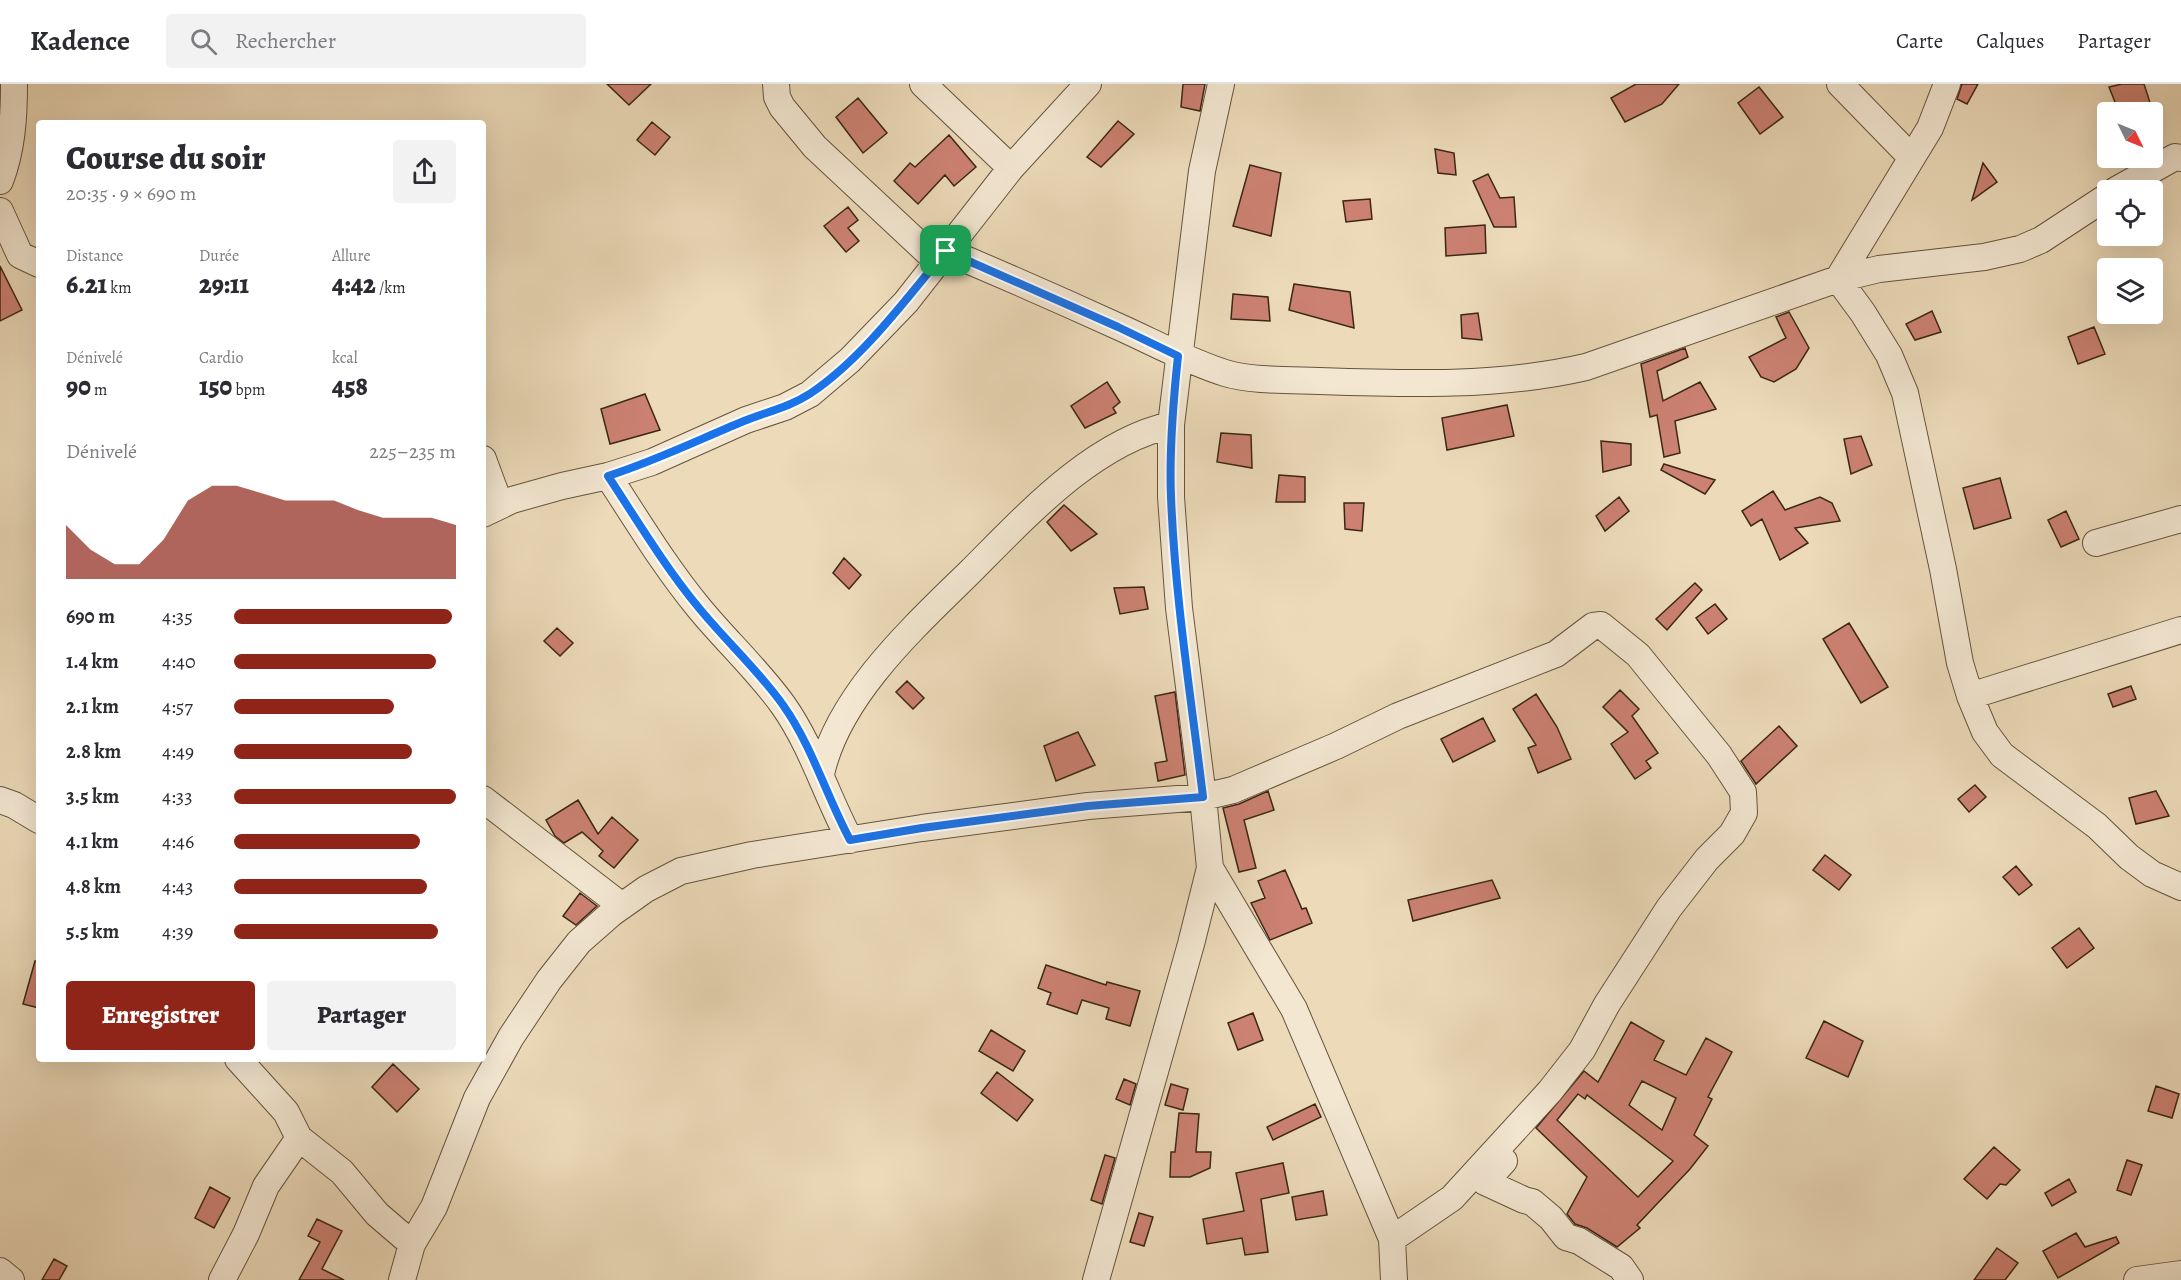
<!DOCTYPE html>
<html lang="fr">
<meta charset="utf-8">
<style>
:root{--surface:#fff;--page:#f2f2f3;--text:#2b2b33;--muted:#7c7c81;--line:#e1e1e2;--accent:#8f2418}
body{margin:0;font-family:Alegreya,serif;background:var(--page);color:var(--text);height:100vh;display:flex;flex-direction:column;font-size:22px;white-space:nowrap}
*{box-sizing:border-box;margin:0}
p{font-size:20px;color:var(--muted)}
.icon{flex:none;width:33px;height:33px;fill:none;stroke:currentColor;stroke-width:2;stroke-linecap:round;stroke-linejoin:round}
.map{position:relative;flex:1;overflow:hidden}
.panel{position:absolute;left:36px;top:36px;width:450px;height:942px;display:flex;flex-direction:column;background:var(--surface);border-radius:6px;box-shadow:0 6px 24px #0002}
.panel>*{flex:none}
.needle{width:39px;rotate:133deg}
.controls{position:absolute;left:2097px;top:18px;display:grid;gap:12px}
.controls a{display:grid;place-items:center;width:66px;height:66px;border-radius:6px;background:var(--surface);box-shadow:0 6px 24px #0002;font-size:30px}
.pin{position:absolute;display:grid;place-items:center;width:51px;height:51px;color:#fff;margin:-26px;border-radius:12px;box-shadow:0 3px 9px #0006}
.round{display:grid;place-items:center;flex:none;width:63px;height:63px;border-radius:6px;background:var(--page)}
.headline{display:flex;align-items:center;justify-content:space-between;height:102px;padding:0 30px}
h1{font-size:33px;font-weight:800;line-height:45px}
.metrics{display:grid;grid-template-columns:repeat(3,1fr);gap:9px;height:102px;padding:6px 30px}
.metrics div{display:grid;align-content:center}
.metrics b{font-size:26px;font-weight:800}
.metrics small{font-size:16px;font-weight:400}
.metrics p{font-size:16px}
.chart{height:168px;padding:12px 30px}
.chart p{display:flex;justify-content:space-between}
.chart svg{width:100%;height:108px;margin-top:6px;fill:var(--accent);opacity:.7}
.button{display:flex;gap:12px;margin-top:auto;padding:12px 30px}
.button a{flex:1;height:69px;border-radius:6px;background:var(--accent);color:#fff;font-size:24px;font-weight:800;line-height:69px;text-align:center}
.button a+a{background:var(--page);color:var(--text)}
ul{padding:0 30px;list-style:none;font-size:20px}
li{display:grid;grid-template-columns:96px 72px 1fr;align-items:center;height:45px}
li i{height:15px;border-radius:8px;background:var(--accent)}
header{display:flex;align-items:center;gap:36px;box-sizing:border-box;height:84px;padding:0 30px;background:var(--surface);border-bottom:2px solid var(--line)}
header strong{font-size:28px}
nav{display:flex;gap:33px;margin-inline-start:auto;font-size:21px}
.search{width:420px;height:54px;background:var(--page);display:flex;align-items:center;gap:15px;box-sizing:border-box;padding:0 21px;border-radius:6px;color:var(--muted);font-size:22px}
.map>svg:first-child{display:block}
.building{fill:#cc8172;stroke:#3a2714;stroke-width:1.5;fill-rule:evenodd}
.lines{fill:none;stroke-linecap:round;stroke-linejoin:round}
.minor-casing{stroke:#66543d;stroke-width:28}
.minor{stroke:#f3e7d2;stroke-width:26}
.route-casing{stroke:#fff;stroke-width:12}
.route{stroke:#1a73e8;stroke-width:8}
</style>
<header>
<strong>Kadence</strong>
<div class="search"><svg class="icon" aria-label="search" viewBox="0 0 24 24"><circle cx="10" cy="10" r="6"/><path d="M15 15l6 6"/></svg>Rechercher</div>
<nav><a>Carte</a><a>Calques</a><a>Partager</a></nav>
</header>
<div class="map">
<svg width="2181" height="1196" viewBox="0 0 2181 1196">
<rect width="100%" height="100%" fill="#ecdab9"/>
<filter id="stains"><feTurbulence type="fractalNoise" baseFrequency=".00333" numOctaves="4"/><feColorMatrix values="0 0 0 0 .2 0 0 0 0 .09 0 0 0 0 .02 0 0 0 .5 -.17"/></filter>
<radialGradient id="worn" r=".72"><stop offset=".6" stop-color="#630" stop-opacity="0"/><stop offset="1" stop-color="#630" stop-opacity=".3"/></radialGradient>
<path class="building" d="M607,0H651L629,21Z
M1183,0H1205L1200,27L1181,23Z
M1636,0H1679L1662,20L1625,38L1611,14Z
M1962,0H1978L1967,20L1957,15Z
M2122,0H2144L2153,28H2119L2109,3Z
M1759,3L1783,33L1760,50L1738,19Z
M858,14L887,49L863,69L836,33Z
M1118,37L1134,50L1101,83L1087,73Z
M652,38L670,53L655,71L637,56Z
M949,51L976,83L954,102L945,91L918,120L894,97L910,79L915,83Z
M1435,65L1454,69L1456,91L1438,89Z
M1983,79L1997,98L1972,116Z
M1250,81L1281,89L1271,152L1233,142Z
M1488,90L1500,114L1514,113L1516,143H1494L1473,97Z
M1370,115L1372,135L1346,138L1343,117Z
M848,123L858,136L848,144L859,157L846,168L824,142Z
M1485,141L1486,169L1446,172L1445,144Z
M0,182L22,226L0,237Z
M1294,200L1350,208L1354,244L1289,226Z
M1233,210L1268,213L1270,237L1231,235Z
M1932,227L1941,248L1915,256L1906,240Z
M1789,228L1809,264L1796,285L1774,298L1761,293L1749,273L1786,254L1776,233Z
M1478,229L1482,256L1462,254L1461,231Z
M2094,243L2105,270L2078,280L2068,253Z
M1685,264L1688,273L1657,287L1663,317L1700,298L1716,325L1675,337L1680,369L1664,373L1657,331L1650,333L1641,280Z
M1107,298L1120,318L1113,324L1116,329L1085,344L1071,322Z
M645,310L660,346L610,360L601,325Z
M1507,321L1514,352L1447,366L1442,334Z
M1221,349L1251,351L1252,384L1217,378Z
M1861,352L1872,381L1851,390L1844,355Z
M1601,357L1631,360V381L1603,388Z
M1664,380L1715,396L1705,410L1661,386Z
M1279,391L1305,393V418H1276Z
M2000,394L2011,434L1974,445L1963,404Z
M1773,407L1785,426L1820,413L1832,419L1840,437L1795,444L1808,459L1780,476L1762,435L1751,442L1742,427Z
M1619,413L1629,427L1605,447L1596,432Z
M1344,419H1364L1362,447L1345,445Z
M1064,421L1097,450L1071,467L1047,438Z
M2066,427L2079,455L2061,463L2048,436Z
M844,474L861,491L849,505L833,489Z
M1695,499L1702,506L1667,546L1656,535Z
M1144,503L1148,525L1120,530L1114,504Z
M1715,520L1727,535L1708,550L1696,534Z
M1849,539L1888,603L1861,619L1823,555Z
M557,544L573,559L560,572L544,557Z
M907,597L924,614L913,625L896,608Z
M2131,602L2136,615L2113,623L2108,610Z
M1620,606L1639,625L1632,632L1658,669L1646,677L1651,684L1635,695L1611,660L1628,648L1603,623Z
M1175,608L1185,691L1158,697L1155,679L1167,677L1155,612Z
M1536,610L1557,643L1571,675L1538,689L1528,664L1536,661L1513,625Z
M1483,634L1495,657L1453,678L1441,655Z
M1779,642L1797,662L1756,700L1741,677Z
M1078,648L1095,681L1056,697L1044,662Z
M1975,701L1986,713L1969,728L1958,715Z
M1268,707L1274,726L1244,736L1256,784L1239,788L1223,724L1239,720Z
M2156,707L2169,732L2136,740L2129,714Z
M578,716L598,750L612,733L638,756L614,784L599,772L603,767L582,748L564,759L555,752L546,736Z
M1825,771L1851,791L1839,806L1813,786Z
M2016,782L2032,801L2019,811L2003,793Z
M1285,786L1302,825L1306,824L1312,839L1270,856L1251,819L1265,814L1258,797Z
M1492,796L1500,814L1413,837L1408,816Z
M580,809L597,822L576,841L563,832Z
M2079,844L2094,864L2067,884L2052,864Z
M35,877H39V924L23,920Z
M1046,881L1106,901L1107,898L1140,907L1130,942L1106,935L1109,924L1082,916L1077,930L1047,920L1051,909L1038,904Z
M1253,929L1263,956L1238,966L1228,939Z
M1824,937L1863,957L1848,993L1806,974Z
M1631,938L1664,957L1654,976L1686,991L1706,954L1732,968L1708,1013L1712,1015L1694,1051L1708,1062L1690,1085L1637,1141L1640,1144L1617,1163L1587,1144L1575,1140L1567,1130L1587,1093L1536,1044L1584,987L1598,998ZM1642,997L1676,1014L1662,1046L1629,1021ZM1578,1010L1585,1015L1587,1011L1673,1077L1638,1113L1557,1036Z
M991,946L1025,967L1013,987L979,967Z
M393,980L419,1005L397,1028L372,1003Z
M997,988L1033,1016L1017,1037L981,1009Z
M1124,995L1136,1000L1130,1021L1116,1015Z
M1171,1000L1188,1005L1183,1026L1165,1021Z
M2156,1002L2179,1010L2172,1034L2148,1027Z
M1315,1020L1321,1033L1273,1056L1267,1043Z
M1179,1029L1199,1030L1196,1068H1211L1210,1084L1190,1093H1170L1171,1068H1175Z
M1994,1063L2020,1086L2006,1101L2000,1100L1987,1115L1964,1095Z
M1105,1071L1115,1074L1102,1120L1091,1116Z
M2127,1076L2142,1081L2131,1111L2117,1106Z
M1283,1079L1289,1109L1261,1115L1268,1168L1245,1171L1242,1154L1207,1160L1203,1135L1244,1127L1236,1089Z
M2069,1095L2076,1108L2052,1122L2045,1109Z
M210,1103L230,1114L214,1144L195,1134Z
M1323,1107L1327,1131L1296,1136L1292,1113Z
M1139,1129L1153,1133L1144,1162L1130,1158Z
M317,1135L342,1147L322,1185L344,1196H299L320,1158L308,1152Z
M2076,1149L2085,1163L2116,1153L2119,1159L2058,1194L2043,1167Z
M1997,1164L2018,1179L2005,1196H1974Z
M54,1175L67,1182L59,1196H42Z"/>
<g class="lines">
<defs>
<path id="minor" d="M776,0L777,13L782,23L815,63L937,177
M923,0L1011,84
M1840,0L1911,73
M1947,0L1930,44L1838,195L1863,229L1889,271L1905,309L1943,485L1960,579L1970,612L1985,648L2002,671L2097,742L2129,773L2152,790L2181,803
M0,97C12,66 14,33 14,0
M2116,106L2175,73L2181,74
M0,127L20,171L39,180
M946,167C1003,191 1060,216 1117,242C1153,258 1187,277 1225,289C1250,297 1292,296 1319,297C1408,300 1499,303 1586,283L1838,195L1879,185L1984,173L2020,165L2041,156L2108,112
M483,375L500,421
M608,392C637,436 665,483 699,524C726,557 758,586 783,621C812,662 826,711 850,756
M483,430L512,416L562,402L608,392L652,378L746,336L785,323L810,310L850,276L906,218L1011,84L1088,0
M2096,459L2181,435
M1970,612L2181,546
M821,690C838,611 916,541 971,487C1026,432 1093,358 1171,341
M483,715L622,822
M0,716L14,721L39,736
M1210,784L1294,925L1392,1155L1394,1196
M238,975L286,1028L299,1054L342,1088L377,1130L412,1160
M1504,1077L1485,1098L1524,1116L1532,1118L1551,1134L1566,1153L1579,1157L1621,1183L1630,1196
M0,1187L11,1196
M222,1196L246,1150L266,1102L299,1054
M402,1196L412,1160L434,1123L477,1014L511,953L549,896L579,858L612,829L646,805L681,787L752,771L922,744L1088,722L1203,713L1233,706L1336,662L1398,632L1556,570L1593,542L1601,541L1638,571L1719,671L1743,708L1744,729L1732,750L1707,775L1669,824L1607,920L1582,966L1550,1007L1452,1114L1392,1155
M1096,1196L1191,860L1210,784L1203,713L1179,524L1171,413V341L1202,87L1221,0
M2137,1196L2181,1190"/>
</defs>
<use href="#minor" class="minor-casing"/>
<use href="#minor" class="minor"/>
</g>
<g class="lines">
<defs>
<path id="route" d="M946,167L1118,243L1178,272C1173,319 1169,366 1171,413C1175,514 1191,613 1203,713L1088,722L922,744L850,756C826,711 812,662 783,621C758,586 726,557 699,524C665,483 637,436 608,392C655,377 698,356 744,337C766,328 790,323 811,309C863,274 906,215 946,167Z"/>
</defs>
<use href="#route" class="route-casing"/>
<use href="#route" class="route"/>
</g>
<rect width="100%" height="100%" filter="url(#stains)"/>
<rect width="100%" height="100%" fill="url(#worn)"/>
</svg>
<div class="controls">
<a><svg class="needle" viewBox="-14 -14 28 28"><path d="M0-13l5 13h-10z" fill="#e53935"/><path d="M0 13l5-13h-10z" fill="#7c7c81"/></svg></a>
<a><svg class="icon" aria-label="locate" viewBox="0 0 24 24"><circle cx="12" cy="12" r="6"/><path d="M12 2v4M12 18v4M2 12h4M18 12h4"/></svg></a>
<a><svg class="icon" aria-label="layers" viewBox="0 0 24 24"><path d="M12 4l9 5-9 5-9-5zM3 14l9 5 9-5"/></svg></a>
</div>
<div class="pin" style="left:946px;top:167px;background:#1e9e55"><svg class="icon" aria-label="arrive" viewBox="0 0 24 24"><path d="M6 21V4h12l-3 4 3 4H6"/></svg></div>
<section class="panel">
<div class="headline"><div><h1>Course du soir</h1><p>20:35 · 9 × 690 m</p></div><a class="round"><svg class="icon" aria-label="share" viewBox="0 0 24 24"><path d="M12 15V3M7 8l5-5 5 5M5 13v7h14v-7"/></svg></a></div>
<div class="metrics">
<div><p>Distance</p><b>6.21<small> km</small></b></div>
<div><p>Durée</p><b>29:11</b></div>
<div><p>Allure</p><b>4:42<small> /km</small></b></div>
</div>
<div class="metrics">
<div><p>Dénivelé</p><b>90<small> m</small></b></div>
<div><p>Cardio</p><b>150<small> bpm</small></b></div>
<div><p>kcal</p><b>458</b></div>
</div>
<div class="chart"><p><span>Dénivelé</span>225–235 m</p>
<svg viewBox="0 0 160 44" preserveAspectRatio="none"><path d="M0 44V22L10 32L20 38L30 38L40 28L50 12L60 6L70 6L80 9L90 12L100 12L110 12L120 16L130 19L140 19L150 19L160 22V44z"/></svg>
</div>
<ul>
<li><b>690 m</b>4:35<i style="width:98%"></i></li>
<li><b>1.4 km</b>4:40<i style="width:91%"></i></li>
<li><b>2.1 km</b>4:57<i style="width:72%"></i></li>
<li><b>2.8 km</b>4:49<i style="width:80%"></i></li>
<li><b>3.5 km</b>4:33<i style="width:100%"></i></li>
<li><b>4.1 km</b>4:46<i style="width:84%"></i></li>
<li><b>4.8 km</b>4:43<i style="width:87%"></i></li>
<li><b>5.5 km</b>4:39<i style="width:92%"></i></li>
</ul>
<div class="button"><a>Enregistrer</a><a>Partager</a></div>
</section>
</div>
